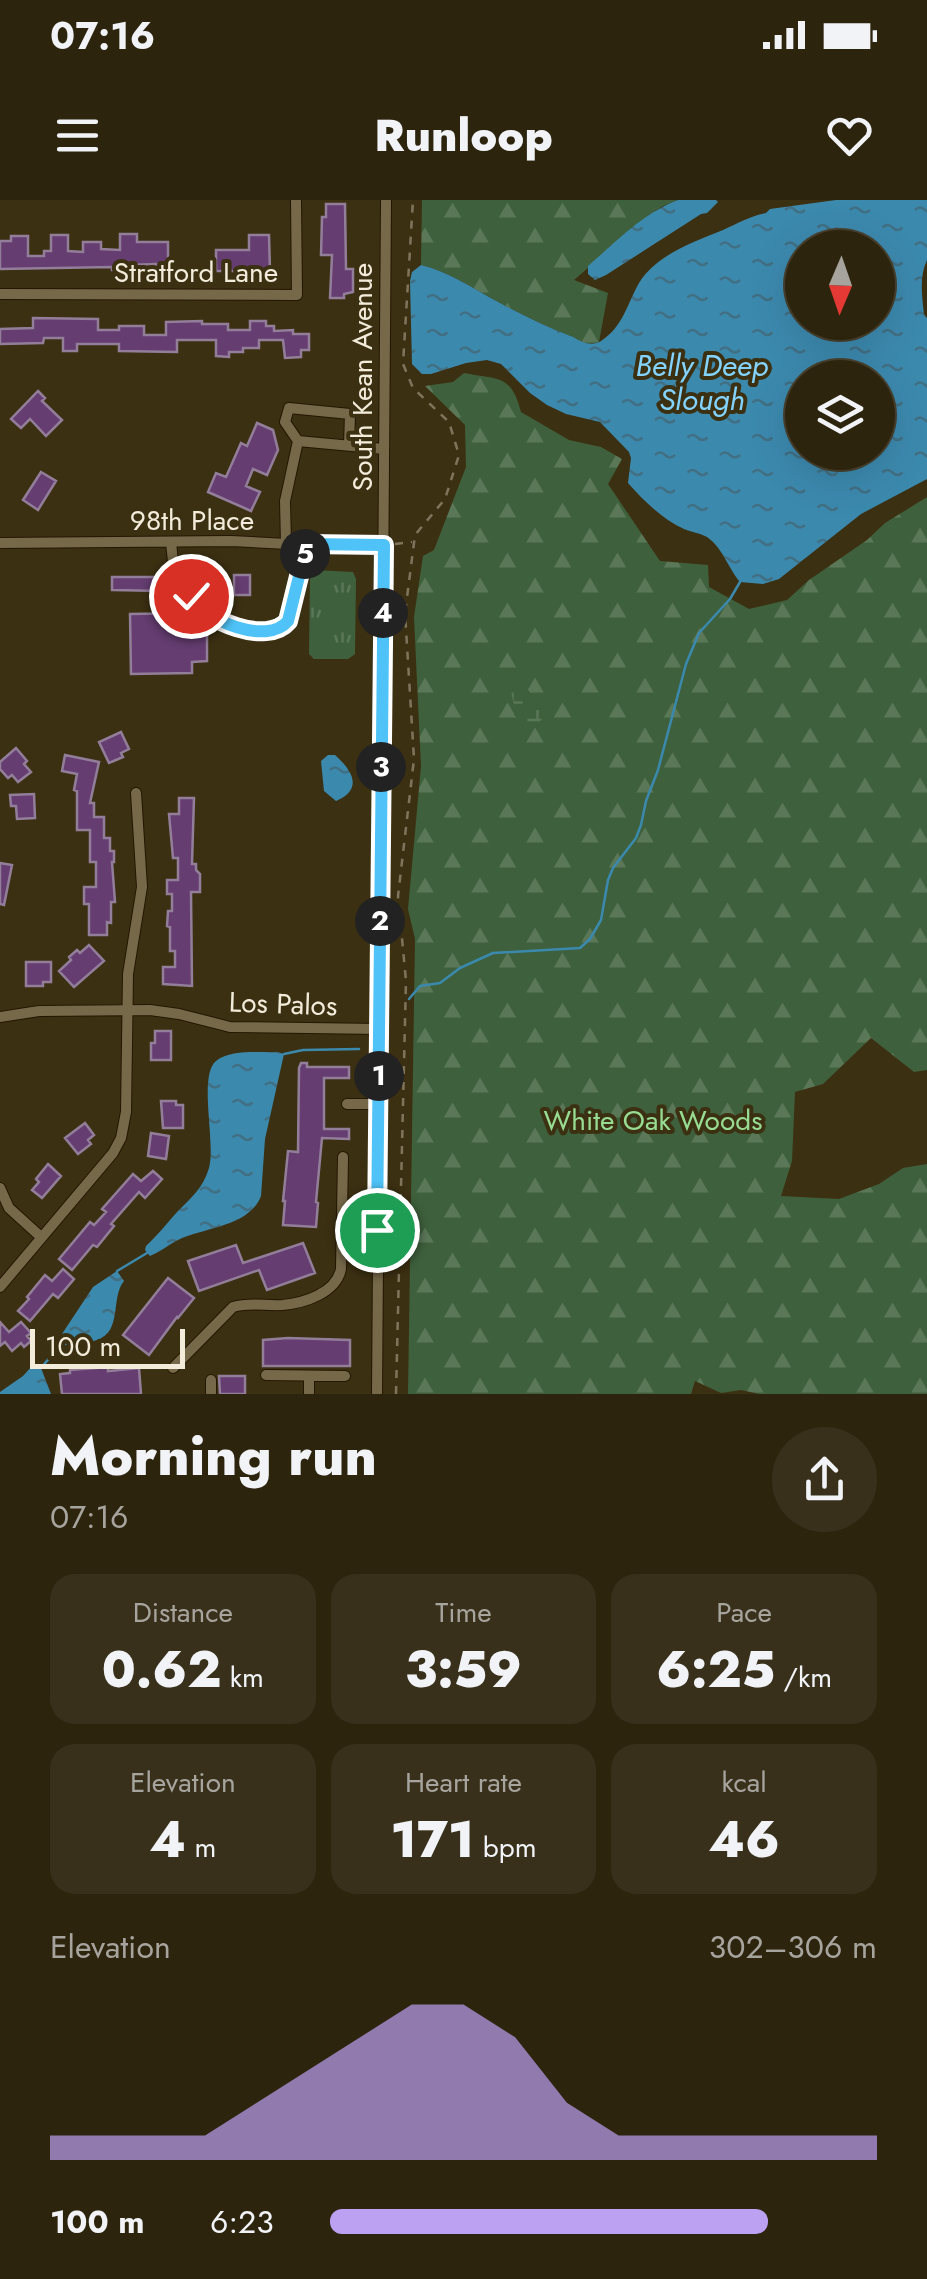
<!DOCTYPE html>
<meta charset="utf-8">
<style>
:root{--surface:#2d240e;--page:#39301c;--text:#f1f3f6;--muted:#a7a49e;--line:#48412e;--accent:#bca0f2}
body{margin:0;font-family:Jost,sans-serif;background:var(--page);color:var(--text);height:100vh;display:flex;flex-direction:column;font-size:38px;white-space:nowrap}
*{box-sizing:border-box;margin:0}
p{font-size:32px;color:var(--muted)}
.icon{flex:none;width:55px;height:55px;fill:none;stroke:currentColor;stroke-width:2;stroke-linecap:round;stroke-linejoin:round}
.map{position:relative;height:1194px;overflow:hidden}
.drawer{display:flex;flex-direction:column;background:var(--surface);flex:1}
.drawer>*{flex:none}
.needle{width:65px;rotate:182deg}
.tools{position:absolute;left:785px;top:30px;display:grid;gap:20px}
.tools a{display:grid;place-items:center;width:110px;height:110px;border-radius:50%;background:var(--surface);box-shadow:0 10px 40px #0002,0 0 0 2px var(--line);font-size:50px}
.scale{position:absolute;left:30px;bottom:25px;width:155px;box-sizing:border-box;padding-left:10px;border:5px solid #f3ecdb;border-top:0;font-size:28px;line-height:35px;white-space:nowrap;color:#f3ecdb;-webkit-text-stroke:8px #3c3012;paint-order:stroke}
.pin{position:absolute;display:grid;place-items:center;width:85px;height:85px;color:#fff;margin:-42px;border:5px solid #fff;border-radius:50%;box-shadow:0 2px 10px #0007}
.km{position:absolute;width:50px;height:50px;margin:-25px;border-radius:50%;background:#222;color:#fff;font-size:28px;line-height:50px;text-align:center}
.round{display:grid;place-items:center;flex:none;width:105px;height:105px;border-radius:52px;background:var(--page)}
.headline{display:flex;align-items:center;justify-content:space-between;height:170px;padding:0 50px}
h1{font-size:55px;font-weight:800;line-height:75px}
.metrics{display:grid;grid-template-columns:repeat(3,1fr);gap:15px;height:170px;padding:10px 50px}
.metrics div{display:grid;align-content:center;border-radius:25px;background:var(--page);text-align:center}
.metrics b{font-size:50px;font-weight:800}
.metrics small{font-size:28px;font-weight:400}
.metrics p{font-size:28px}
.chart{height:280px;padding:20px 50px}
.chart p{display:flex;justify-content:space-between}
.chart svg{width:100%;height:180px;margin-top:10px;fill:var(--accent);opacity:.7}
ul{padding:0 50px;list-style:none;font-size:32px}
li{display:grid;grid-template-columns:160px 120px 1fr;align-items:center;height:75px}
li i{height:25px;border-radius:12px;background:var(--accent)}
.status{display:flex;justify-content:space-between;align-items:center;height:70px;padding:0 50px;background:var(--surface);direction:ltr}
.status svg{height:28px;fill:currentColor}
header{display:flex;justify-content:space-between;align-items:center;height:130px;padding:0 50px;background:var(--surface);font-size:45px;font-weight:800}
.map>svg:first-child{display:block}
.grass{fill:url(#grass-tufts)}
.forest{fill:url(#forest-firs)}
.wetland{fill:url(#wetland-marsh)}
.water{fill:url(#water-ripples);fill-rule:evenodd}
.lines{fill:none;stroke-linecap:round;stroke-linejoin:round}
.stream{stroke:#3c89ae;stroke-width:2.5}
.building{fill:#653d71;stroke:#937e9a;stroke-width:2.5}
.minor-casing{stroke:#231700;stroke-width:12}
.path{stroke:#7f755c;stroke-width:2.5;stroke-dasharray:8 8;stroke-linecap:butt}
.minor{stroke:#76694a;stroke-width:10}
.route-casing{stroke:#fff;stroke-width:20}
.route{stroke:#4fc3f7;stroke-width:12}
.labels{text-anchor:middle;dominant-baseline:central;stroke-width:8;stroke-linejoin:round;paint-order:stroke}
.street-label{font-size:28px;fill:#f3ecdb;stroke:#3c3012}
.park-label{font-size:28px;fill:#97dc92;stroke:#3c3012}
.water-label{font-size:30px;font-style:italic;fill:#83d4ff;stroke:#3c3012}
</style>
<div class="status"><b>07:16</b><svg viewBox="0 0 49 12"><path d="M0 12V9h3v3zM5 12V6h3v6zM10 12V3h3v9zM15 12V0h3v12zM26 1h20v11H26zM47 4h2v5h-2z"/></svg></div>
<header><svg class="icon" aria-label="menu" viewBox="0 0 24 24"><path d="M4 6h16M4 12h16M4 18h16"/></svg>Runloop<svg class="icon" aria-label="heart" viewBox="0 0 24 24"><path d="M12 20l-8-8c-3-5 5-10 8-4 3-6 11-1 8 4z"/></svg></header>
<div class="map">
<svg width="927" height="1194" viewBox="0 0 927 1194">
<defs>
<pattern id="grass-tufts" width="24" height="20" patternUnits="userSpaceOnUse" patternTransform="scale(2.5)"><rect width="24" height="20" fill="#3e603c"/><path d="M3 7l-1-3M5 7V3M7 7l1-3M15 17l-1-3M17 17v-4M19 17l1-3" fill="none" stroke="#5a7758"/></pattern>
<pattern id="forest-firs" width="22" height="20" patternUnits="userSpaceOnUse" patternTransform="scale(2.5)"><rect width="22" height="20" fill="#3e603c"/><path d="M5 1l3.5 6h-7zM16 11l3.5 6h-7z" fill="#5a7758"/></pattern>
<pattern id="wetland-marsh" width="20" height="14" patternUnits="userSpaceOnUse" patternTransform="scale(2.5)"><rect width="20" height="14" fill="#3e603c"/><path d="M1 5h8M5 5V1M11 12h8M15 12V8" fill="none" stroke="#5a7758"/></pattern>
<pattern id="water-ripples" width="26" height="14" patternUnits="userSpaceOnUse" patternTransform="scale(2.5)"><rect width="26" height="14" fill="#3c89ae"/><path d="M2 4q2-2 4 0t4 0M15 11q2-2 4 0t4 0" fill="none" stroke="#416f83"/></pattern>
</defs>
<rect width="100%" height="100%" fill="#3c3012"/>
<path class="grass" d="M314,370L353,372L356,379L355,454L348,459H314L309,454L310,375Z"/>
<path class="forest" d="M422,0H678L663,6L649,15L574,80L608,93L599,142C591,145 579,144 572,137C547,127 524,116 500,103C474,89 450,72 421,65Z
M464,173C499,180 511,174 521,212L569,240L601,247L622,259L608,284L660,361L708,365L709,387L749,409L787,400L809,380L867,340L885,323L927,297V870L914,872L871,838L823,884L795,892L792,961L781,996L839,999L879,984L903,968L927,964V1194H759L741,1190L721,1193L695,1181L691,1194H408L415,739L408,709L421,566L414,417L423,356L434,350L466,267L465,225L425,186L453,182Z"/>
<path class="wetland" d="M523,485L530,492L529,496L544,512L542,519L531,530L514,515L515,510L511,491L517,486Z"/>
<path class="water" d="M678,0H716L718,2L707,13L701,14L606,75L595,80L588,74V66C616,42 643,13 678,0Z
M836,0H927V60C919,77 922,96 924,114L927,118V279L861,314L779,379L763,384L740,382C728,368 723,348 707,337C700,333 691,332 684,329C662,319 644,301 628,283L631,258L629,252L600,222L566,214L547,205L530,193L501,164L487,160L466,163L431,174H422L412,164L410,81L412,72L421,65C450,72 474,89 500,103C524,116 547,127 573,137C581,142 592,147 601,141C623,127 627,104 639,83C657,54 694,42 723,30C738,23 750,16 766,13L770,9ZM802,48H878V122H802ZM802,178H878V252H802Z
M328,555H335C352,570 364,589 336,601L324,591L321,561Z
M278,852L284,854L265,939L261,996C249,1027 205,1027 178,1040C168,1045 160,1052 150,1056L145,1050L146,1046C158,1035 167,1023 178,1011C192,997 203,988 209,968C216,943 198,876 216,861C231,849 260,853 278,852Z
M117,1071L124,1081C110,1098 123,1131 97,1140C86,1144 74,1142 63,1146L59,1143L60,1137L93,1087Z
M33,1165L41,1168L51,1194H0V1192L23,1176Z"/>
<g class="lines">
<path class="stream" d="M409,799L420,786L440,783L460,768L493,753L580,748L590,739L601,720L608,680L613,668L636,638L641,625L646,601L658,570L686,464L699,433L730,399L740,382
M284,854L303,850L359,849
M117,1071L147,1053
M41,1168L61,1144"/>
</g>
<path class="building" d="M326,4H345L346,69H353V92L344,94V98H330L332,55H321L322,17H326Z
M120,34H137V42H168V68H156V64L128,65V70H112V67L0,69V41H11V36H28V56H44V51H51V35H68V51L83,52V42H101V49L120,50Z
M249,35H269L270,71H216V50H249Z
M33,118L98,119V130H119V126H144V135H166V122L202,121V124H228V130H250V121H266V126H274V131L293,130V134H309V150H301V157L285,158L283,140H259V148H243V152H229V157L216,156V140H177V152L119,151V144H77V151H63V138H44L43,143L0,144V129L33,128Z
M38,191L45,198L42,201L62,220L46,236L30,219L21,228L11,219Z
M257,223L273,230L278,250L267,275L253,269L246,286L260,292L251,311L208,292L216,273L226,277L241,243L247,246Z
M41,272L56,281L38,310L23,300Z
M234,375H250V395H234Z
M112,377H164L163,391L112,390Z
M192,413L193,428H207V461L192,462V473L131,474L130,414Z
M121,532L129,549L121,553L123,557L109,563L99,542Z
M16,548L27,561L24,564L31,572L18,582L12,575L8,578L0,569V562Z
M65,555L99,562L90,603H94V617H104V638H110V651H114V662H112L115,702H111V723L107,722V735H89V704H84V687H96V662H90V630H77V591L74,590L77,574L62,571Z
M34,594L35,618L17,619L16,606H11L10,595Z
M179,598H194L192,664H196V670L200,674V692H191L192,786L163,784V767H175V751H170V727L167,726L168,711H172V694H167V680H178V658H173L169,614H179Z
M0,663L12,665L4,705L0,704Z
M89,745L104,761L74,787L59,771L71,760L69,757L77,750L80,753Z
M26,762H51V782H43V786H26Z
M155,831H171V860H151V843H155Z
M301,863H307V867H349V878H324V929H349V939L322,938L316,1002L318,1003L316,1027L283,1025L285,1001H283L288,951L298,952L299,868Z
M161,901H176V905H183V928H163Z
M85,923L94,935L88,940L91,944L78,954L65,938Z
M151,933L169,936L166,959L148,956Z
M48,964L61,976L42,998L32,990L39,982L36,979Z
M153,971L162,979L145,998L139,992L111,1024L114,1026L97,1047L93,1045L72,1070L59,1059L90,1022L94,1025L106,1012L102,1009L133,974L141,981Z
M303,1043L315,1073L267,1090L259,1070L199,1091L188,1061L236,1045L243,1063Z
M63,1069L74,1079L58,1098L53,1094L30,1121L18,1111L29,1099L27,1097L45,1075L52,1081Z
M168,1078L194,1098L178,1118L177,1117L149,1155L123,1135Z
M0,1122L9,1132L21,1122L31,1133L27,1136L31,1141L24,1147L21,1143L12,1151L5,1142L0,1146Z
M288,1138L350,1140V1166H263V1140Z
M108,1167V1171L139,1168L141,1194H62L60,1174L70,1173V1170Z
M219,1176H245V1194H220Z"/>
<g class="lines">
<defs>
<path id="minor" d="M0,94L297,95L296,0
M298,241L285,222L289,208L350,214L349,245
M171,342L175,382C186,389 188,397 197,406C213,425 270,442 288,421L307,345
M0,343L231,341L307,345H383
M286,344L285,301L298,241L384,249
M0,817L39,811L150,810L179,814L230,827L379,829
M347,904H379
M0,988L9,1008L41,1037
M343,1030H377
M0,1087L113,953L121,938L126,912L128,774L142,687L136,593
M173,1168L233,1107C250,1102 266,1106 282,1105C305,1103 336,1093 341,1069L343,957
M266,1175L345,1176
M309,1176V1194
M211,1194V1180
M377,1194L386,0"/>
</defs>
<use href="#minor" class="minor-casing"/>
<path class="path" d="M395,344L412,342
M396,1194L406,781L398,696L414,559L405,413L415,335L445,299L459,255L449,222L413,188L403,164L413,0"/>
<use href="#minor" class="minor"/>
</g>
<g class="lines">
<defs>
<path id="route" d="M191,396C205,421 267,446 288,421L307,344L384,345L377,1030"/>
</defs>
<use href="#route" class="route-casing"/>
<use href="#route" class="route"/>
</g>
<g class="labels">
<g class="street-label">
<text x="196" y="72">Stratford Lane</text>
<text transform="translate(362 177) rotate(-90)">South Kean Avenue</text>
<text x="192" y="320">98th Place</text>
<text transform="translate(283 804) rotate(2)">Los Palos</text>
</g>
<g class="park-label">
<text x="653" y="920">White Oak Woods</text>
</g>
<g class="water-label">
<text x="702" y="165">Belly Deep<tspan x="702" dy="34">Slough</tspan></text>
</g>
</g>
</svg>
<div class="tools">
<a><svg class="needle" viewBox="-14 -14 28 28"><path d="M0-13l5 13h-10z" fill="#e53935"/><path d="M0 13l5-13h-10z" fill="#a7a49e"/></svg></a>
<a><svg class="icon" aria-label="layers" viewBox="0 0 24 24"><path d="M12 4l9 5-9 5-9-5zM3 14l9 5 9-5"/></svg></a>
</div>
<div class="scale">100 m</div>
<div class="pin" style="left:377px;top:1030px;background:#1e9e55"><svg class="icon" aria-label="arrive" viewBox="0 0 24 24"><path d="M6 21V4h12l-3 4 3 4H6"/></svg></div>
<div class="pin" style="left:191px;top:396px;background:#d93025"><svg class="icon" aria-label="check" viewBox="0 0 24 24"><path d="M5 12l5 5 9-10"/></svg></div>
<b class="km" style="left:379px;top:876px">1</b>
<b class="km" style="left:380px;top:721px">2</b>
<b class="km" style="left:381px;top:567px">3</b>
<b class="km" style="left:383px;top:413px">4</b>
<b class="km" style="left:305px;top:354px">5</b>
</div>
<section class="drawer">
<div class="headline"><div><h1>Morning run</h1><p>07:16</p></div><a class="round"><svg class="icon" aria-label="share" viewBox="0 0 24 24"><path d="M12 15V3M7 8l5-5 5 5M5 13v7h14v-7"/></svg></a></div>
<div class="metrics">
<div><p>Distance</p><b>0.62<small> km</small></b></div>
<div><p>Time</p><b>3:59</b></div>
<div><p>Pace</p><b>6:25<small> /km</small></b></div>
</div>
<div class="metrics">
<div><p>Elevation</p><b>4<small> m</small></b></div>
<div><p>Heart rate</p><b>171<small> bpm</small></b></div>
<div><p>kcal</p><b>46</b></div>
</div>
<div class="chart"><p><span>Elevation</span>302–306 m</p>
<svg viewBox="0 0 160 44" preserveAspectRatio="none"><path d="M0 44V38L10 38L20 38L30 38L40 30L50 22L60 14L70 6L80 6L90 14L100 30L110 38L120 38L130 38L140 38L150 38L160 38V44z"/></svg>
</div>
<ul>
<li><b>100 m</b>6:23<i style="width:80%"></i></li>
</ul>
</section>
